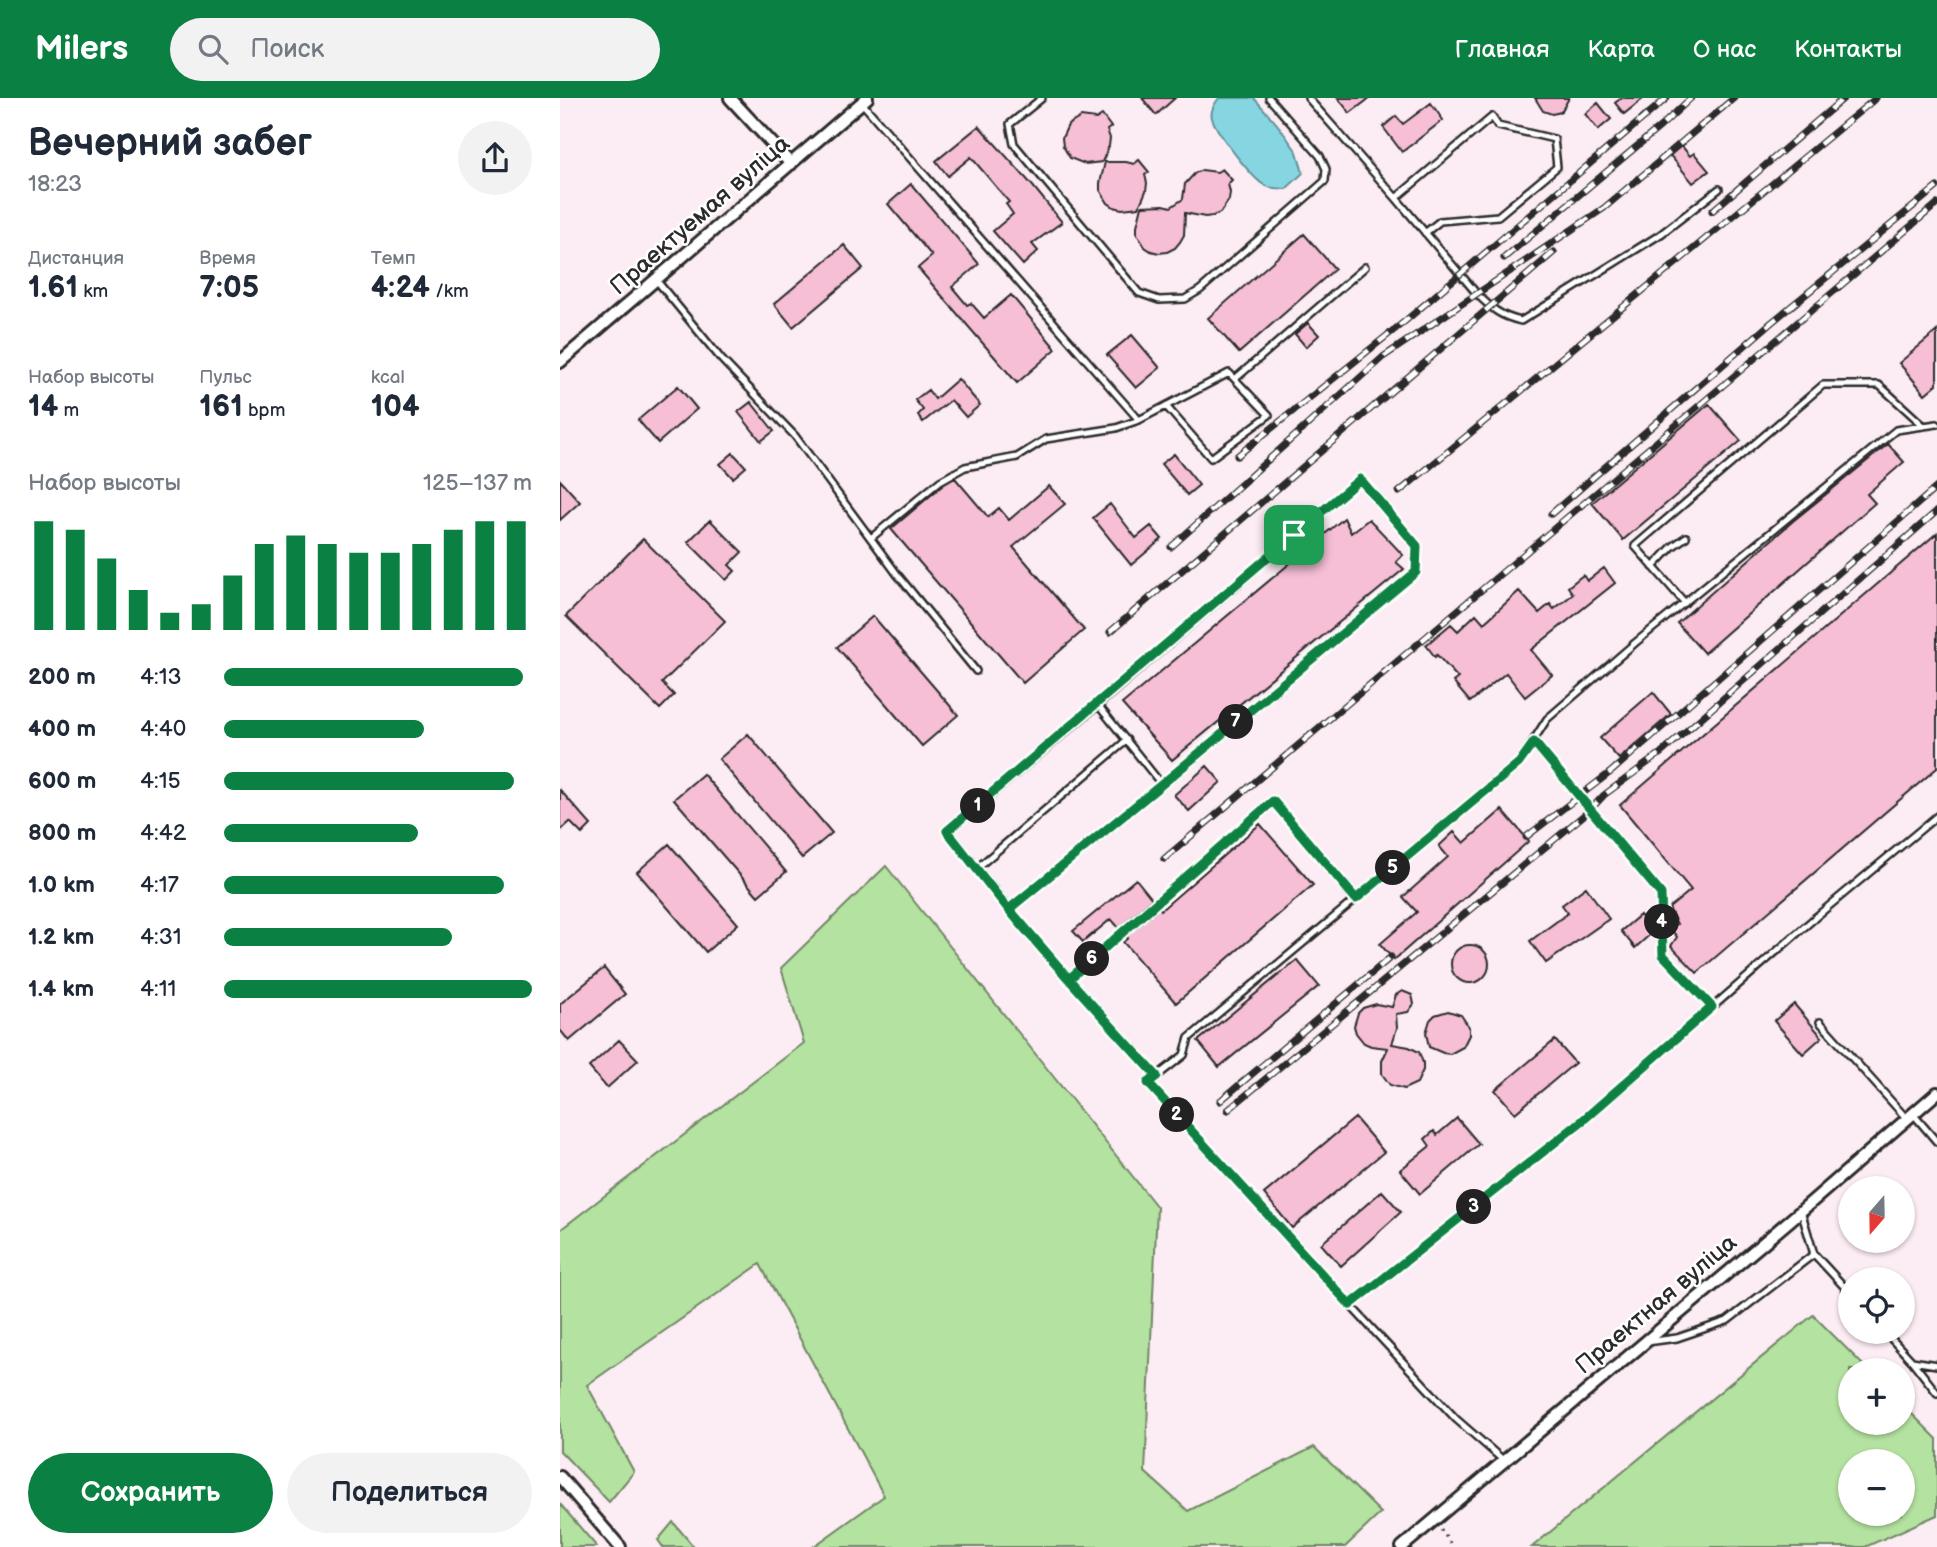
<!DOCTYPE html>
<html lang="ru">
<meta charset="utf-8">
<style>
:root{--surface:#fff;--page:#f2f2f3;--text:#1f2937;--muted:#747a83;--accent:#0b8043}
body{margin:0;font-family:"Balsamiq Sans",sans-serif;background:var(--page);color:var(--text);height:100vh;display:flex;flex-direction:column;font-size:26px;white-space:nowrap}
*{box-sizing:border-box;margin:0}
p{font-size:23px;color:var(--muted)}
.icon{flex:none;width:38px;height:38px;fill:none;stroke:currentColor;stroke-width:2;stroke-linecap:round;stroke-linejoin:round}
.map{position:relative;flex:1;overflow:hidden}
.details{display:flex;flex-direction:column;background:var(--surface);width:560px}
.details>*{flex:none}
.needle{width:46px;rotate:200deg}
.tools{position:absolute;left:1278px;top:1078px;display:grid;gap:14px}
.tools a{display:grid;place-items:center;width:77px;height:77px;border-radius:50%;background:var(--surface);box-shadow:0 2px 5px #0004;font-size:35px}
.pin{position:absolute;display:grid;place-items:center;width:60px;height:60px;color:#fff;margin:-30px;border-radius:14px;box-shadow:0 4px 10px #0006}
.km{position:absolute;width:35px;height:35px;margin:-18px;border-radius:50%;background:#222;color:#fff;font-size:19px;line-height:35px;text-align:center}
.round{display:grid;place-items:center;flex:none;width:74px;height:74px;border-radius:37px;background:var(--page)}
.overview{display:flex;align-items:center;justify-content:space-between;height:119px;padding:0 28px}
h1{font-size:38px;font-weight:700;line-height:52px}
.figures{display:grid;grid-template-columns:repeat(3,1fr);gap:10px;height:119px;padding:7px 28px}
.figures div{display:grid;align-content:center}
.figures b{font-size:30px;font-weight:700}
.figures small{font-size:19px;font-weight:400}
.figures p{font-size:19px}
.chart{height:196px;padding:14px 28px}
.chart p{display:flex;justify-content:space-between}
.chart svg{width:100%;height:126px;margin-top:7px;stroke:var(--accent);stroke-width:6}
.button{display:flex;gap:14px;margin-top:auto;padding:14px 28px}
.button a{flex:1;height:80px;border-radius:42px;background:var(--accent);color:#fff;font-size:28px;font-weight:700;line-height:80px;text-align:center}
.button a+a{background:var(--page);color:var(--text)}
ul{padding:0 28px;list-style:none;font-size:23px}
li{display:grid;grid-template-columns:112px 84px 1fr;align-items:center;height:52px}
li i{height:18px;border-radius:9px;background:var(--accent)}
header{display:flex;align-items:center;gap:42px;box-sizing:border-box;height:98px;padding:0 35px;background:var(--accent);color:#fff}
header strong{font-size:33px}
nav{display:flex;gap:38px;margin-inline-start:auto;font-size:24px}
.search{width:490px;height:63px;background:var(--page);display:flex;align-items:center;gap:18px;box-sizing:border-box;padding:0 24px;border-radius:38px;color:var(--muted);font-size:26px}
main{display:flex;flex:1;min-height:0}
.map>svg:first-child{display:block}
.green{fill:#b4e2a0;stroke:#708666;stroke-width:2;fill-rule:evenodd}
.water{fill:#86d6e2;stroke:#629299;stroke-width:2}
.building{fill:#f6bfd6;stroke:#2b2b2b;stroke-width:2}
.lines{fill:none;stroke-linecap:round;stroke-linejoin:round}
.lane-casing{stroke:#2b2b2b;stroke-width:10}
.street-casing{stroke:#2b2b2b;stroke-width:16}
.path{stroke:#2b2b2b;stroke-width:2.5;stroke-dasharray:2 5;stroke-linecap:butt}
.lane{stroke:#fff;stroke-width:5}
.street{stroke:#fff;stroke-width:10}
.rail-casing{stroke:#2b2b2b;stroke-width:7}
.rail{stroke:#fff;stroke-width:4.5;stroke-dasharray:13;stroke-linecap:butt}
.route-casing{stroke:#fff;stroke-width:14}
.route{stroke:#0b8043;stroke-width:9}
.labels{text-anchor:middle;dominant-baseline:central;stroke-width:5;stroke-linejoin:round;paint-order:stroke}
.street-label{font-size:24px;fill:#2b2b2b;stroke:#fff}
</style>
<header>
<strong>Milers</strong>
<div class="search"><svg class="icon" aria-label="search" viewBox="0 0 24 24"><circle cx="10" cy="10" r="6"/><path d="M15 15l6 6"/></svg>Поиск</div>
<nav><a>Главная</a><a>Карта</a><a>О нас</a><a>Контакты</a></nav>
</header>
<main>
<section class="details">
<div class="overview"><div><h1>Вечерний забег</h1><p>18:23</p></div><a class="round"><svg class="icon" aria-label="share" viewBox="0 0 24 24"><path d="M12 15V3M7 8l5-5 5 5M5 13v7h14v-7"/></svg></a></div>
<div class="figures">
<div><p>Дистанция</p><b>1.61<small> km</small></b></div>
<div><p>Время</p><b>7:05</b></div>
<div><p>Темп</p><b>4:24<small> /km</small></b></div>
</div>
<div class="figures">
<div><p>Набор высоты</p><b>14<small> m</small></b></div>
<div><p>Пульс</p><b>161<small> bpm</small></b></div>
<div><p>kcal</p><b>104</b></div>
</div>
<div class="chart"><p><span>Набор высоты</span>125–137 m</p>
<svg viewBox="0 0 160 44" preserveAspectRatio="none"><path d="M5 44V6M15 44V9M25 44V19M35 44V30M45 44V38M55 44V35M65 44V25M75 44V14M85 44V11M95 44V14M105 44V17M115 44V17M125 44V14M135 44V9M145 44V6M155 44V6"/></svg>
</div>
<ul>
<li><b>200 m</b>4:13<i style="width:97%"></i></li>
<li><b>400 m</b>4:40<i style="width:65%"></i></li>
<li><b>600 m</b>4:15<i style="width:94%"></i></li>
<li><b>800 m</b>4:42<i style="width:63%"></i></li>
<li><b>1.0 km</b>4:17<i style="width:91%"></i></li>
<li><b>1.2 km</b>4:31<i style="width:74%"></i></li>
<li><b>1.4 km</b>4:11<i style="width:100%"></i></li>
</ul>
<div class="button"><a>Сохранить</a><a>Поделиться</a></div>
</section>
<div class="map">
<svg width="1377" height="1449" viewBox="0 0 1377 1449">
<rect width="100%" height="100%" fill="#fcecf3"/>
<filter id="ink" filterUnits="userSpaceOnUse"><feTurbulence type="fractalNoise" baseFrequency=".0143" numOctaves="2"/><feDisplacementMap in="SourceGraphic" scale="14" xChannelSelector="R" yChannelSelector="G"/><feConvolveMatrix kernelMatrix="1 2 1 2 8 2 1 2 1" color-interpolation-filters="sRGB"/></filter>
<g filter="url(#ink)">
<path class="green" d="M326,768L597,1109L585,1374L628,1413L754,1349L821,1415L785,1449H253L324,1398L200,1166L27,1287L74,1374L49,1404L0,1353V1132L244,945L221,870Z
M1253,1217L1308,1272H1290V1325H1342V1306L1377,1341V1417L1305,1449H972ZM1290,1363H1342V1416H1290Z
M0,1406L37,1449H0Z
M113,1424L134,1449H103L98,1442Z"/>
<path class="water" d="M659,0H694L717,26L737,54L743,75L726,91C719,90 710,91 704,87C692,80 656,34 652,20C650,13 655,5 659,0Z"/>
<path class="building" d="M582,0H615L596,17Z
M778,0H810L790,15Z
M975,0H1009L1001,14L992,16L983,13Z
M1061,0H1084L1064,16L1055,5Z
M871,5L883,22L842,54L823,29L836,18L843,26Z
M1038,5L1051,21L1038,32L1025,16Z
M542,17L551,29L547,32L550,40L549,48L542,64L525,66L510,60L503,48L502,40L508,27L521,19L536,21Z
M419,28L472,87L502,124L472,146L478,153L463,167L433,133L453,116L446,106L449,104L411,59L388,78L376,63Z
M1120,46L1130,58L1134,55L1149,73L1133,85L1108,55Z
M579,62L589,74L585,77L587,85L586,93L579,109L562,111L554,109L548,105L540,92V85L545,64H566L574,66Z
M662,71L672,82L668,86L670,94L669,102L660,115L653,118L645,119L625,115L624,137L620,144L615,150L607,154L599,155L591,153L585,149L577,136V128L582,108L604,107L611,109L623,101L625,86L635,75L642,72L657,74Z
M351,86L419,166L392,189L407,207L411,205L424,220L451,197L496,251L457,285L358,170L372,158L328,106Z
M744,136L775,171L679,255L648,220Z
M284,147L303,170L233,229L214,206Z
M748,225L759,237L746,249L735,236Z
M1377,233V286L1365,296L1339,265Z
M572,237L600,270L576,290L547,257Z
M398,281L420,307L406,319L391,302L363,324L358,317L363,312L355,302L368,292L375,301Z
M118,288L137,311L98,345L78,322Z
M191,304L214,333L201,343L178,314Z
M1149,306L1181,343L1063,442L1032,405Z
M1328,346L1344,364L1307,396L1315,405L1144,555L1117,525L1233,423Z
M173,355L186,369L173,380L160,366Z
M614,356L639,387L627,397L601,366Z
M395,380L428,419L439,410L449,422L489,388L505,406L453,449L524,532L463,585L331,431L383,387Z
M0,382L20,404L0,422Z
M550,406L576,440L591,428L602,441L571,467L533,420Z
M784,420L791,435L809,421L843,457L836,464L844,471L612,662L562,606Z
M150,422L182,454L169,467L175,473L166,482L128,444Z
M1377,435V670L1137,875L1111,848L1117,839L1110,830L1117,826L1109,810L1131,792L1060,707Z
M83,441L165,523L102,585L114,597L100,611L6,518Z
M1044,470L1055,485L971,552L992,577L965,599L946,575L910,604L893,584L898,580L877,557L875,559L866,547L891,526L898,533L916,516L924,525L959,493L979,515L990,506L994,511L1013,496L1008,489L1023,477L1027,483Z
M313,518L398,617L362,648L277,549Z
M1093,594L1111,616L1059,661L1040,640Z
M188,636L272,735L242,760L159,661Z
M647,668L661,684L629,713L614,697Z
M143,676L226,774L198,798L114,701Z
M0,692L31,727L22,736L10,724L0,733Z
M942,712L969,743L834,862L820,846L857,814L843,799L888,759L879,748L894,734L904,745Z
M700,726L753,787L616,905L563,844L568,840L566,838L599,809L601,812Z
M109,746L178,826L146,854L77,774Z
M576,781L592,801L559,830L551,821L523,844L513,833Z
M1026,789L1049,821L986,865L970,843L1008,815L1002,807Z
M1080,817L1094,833L1075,850L1061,833Z
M891 866a19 19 0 1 1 38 0a19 19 0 1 1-38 0Z
M737,862L759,888L659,969L638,943Z
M44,870L65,896L9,943L0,932V906Z
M842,893L852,897L854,906L848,914L836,916L837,930L832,946L849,949L859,954L863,965V972L857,985L844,991L830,987L822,976V963L828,950L811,948L804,945L796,935L794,928L798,915L803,910L816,906L832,909L836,897Z
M1234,906L1262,939L1243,956L1214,923Z
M888,913L901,917L909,929V937L903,949L890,956L883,955L869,949L866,935L870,922L875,917Z
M59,942L78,962L47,990L29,969Z
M995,942L1015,965L955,1015L935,992Z
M795,1020L824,1054L732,1130L704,1096Z
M897,1020L919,1046L860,1096L840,1072L870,1048L865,1041L874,1033L877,1037Z
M822,1093L841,1114L781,1168L761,1146Z"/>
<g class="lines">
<defs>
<path id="lane" d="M482,0L450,26L454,46L579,195L599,202L625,201L640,192L765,83L766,71L760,58L709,0
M748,0L836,100L917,196C932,211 940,218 961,223L1101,136L1159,91
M302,5L579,322L556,330L486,341L457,359L405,369L380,383L311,440
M836,100L932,19L938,28L994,41L997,69L938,118L880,123L865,135
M97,183L162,262L235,338L337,476L416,573
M675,281L805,169
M579,322L669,275L709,317L651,360L606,308
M1093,469L1112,449L1126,439
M1125,505L1075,448L1263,287H1319L1364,328
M538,607L800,381L857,448L856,474L602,687
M973,644L1101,796L1103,857L1152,909
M417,770L567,642
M449,811L602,687L538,607L388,733L469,836L597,978
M509,881L713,703L796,801
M1260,924L1347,1021
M1354,1017L1377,1044
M1241,1113L1254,1156L1290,1195
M790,1207L1022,1023L1257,818L1377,718
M1325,1234L1352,1263L1377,1267
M1087,1244L1117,1240L1167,1223L1254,1156
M1352,1263L1377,1295
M943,1362L896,1321L790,1207L588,985L624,957L629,940L959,665L987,621L1075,545L1336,332L1377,326"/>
<path id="street" d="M170,0L231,66
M0,264L307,0
M0,1379L60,1449
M842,1449L1241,1113L1377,995"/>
</defs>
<use href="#lane" class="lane-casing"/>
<use href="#street" class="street-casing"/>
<path class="path" d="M881,1432L893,1449"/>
<use href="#lane" class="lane"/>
<use href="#street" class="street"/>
<defs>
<path id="rail" d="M1152,113L1284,0
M944,160L1101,28L1131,0
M677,358L844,224L1107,0
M839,394L1316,0
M991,416L1212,224L1377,89
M611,449L823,259L1044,110L1174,0
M550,534L994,154
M966,739L1052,673L1377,389
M604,761L1377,106
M660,1003L831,859
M668,1012L1030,712L1044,697L1101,655L1377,413"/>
</defs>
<use href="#rail" class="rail-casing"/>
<use href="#rail" class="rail"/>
</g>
</g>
<g class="lines" filter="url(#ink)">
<defs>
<path id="route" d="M734,437L387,733C415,768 442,805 471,838C512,886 555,932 597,978L588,985L790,1207L1022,1023L1152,909L1103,857L1101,796L974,644L959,665L796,801L713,703L509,881L449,811L601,687L856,474L857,448L800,381L734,437"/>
</defs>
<use href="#route" class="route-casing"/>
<use href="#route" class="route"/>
</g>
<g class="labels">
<g class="street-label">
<text transform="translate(140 117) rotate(-41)">Праектуемая вуліца</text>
<text transform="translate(1096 1206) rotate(-40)">Праектная вуліца</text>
</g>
</g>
</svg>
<div class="tools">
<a><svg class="needle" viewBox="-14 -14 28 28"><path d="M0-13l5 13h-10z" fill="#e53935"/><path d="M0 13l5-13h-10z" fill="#747a83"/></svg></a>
<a><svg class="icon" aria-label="locate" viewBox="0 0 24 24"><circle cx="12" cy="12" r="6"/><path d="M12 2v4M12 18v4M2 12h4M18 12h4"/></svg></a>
<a>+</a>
<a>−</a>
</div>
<div class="pin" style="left:734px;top:437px;background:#1e9e55"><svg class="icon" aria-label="arrive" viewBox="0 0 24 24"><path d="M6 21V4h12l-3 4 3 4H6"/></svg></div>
<b class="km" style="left:418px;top:708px">1</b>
<b class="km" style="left:617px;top:1017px">2</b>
<b class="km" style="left:914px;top:1109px">3</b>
<b class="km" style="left:1102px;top:824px">4</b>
<b class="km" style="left:833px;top:770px">5</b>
<b class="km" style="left:532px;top:861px">6</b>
<b class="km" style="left:676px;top:624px">7</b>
</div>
</main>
